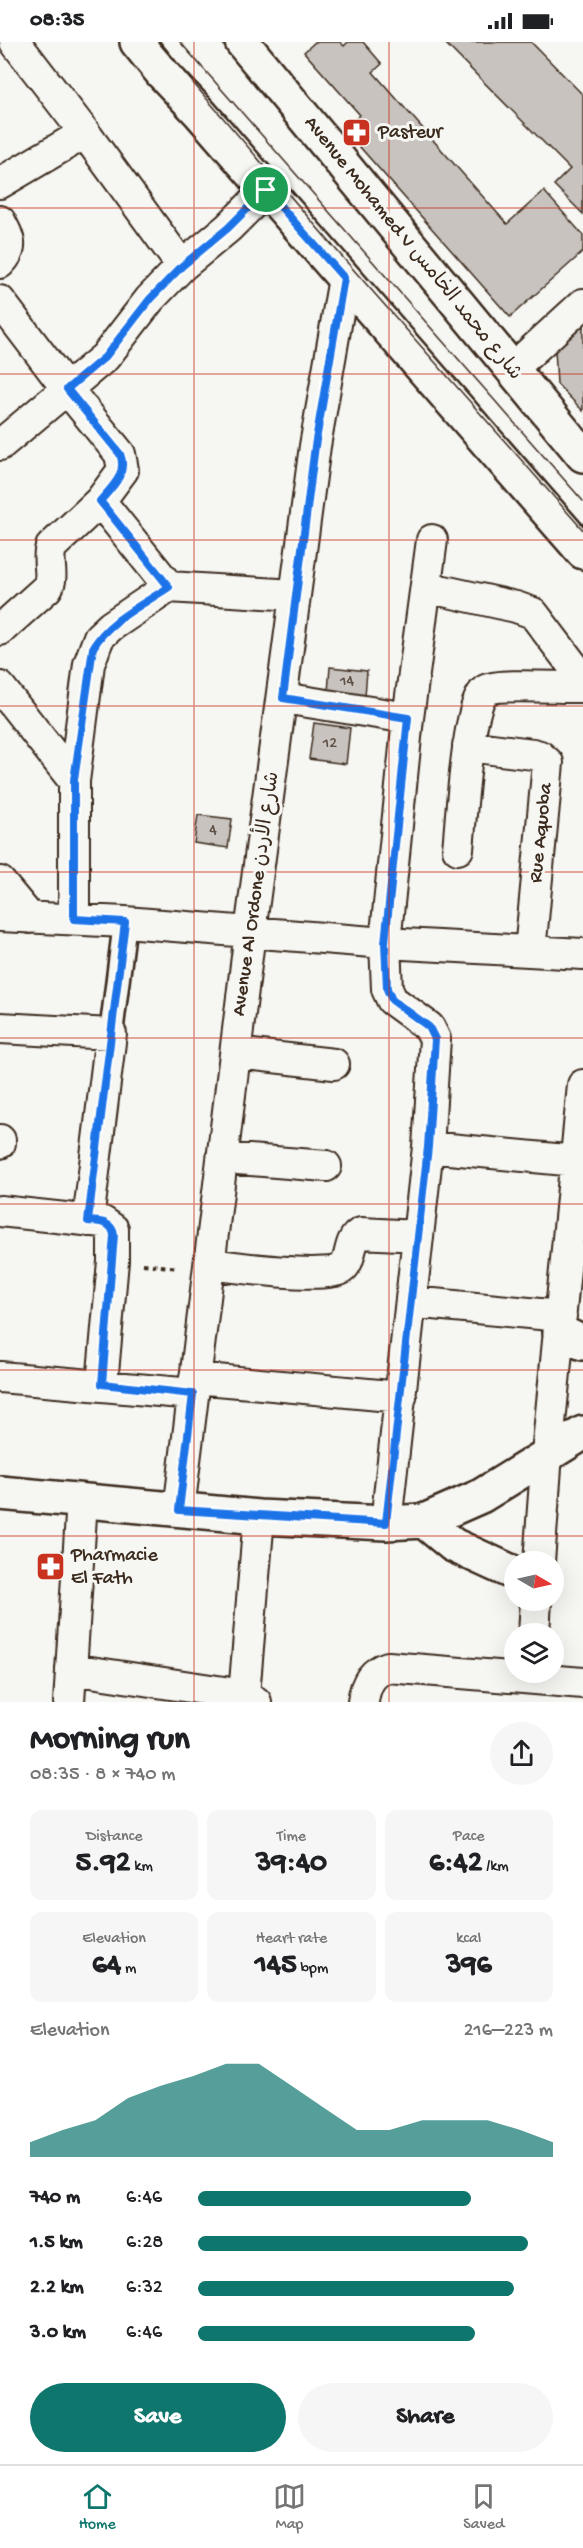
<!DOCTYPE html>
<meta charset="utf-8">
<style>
:root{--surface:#fff;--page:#f6f6f6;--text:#202124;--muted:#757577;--line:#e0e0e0;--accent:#0f766e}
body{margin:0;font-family:"Gochi Hand","Playpen Sans Arabic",sans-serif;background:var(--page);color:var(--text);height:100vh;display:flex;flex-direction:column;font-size:22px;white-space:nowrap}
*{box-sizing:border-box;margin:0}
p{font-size:20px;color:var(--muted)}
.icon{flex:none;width:33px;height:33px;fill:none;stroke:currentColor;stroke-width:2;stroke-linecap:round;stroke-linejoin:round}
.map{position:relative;height:1660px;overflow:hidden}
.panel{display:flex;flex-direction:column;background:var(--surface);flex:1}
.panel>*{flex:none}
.needle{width:39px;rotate:99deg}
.tools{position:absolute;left:504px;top:1509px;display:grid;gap:12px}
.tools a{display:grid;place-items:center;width:60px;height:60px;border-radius:50%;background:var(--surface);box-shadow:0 6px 24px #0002;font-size:30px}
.pin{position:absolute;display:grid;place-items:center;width:51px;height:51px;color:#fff;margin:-26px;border:3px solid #fff;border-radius:50%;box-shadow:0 2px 6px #0007}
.round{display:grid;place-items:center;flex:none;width:63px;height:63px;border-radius:32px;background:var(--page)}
.summary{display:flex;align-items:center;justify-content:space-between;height:102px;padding:0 30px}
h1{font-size:33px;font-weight:800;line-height:45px}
.figures{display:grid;grid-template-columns:repeat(3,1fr);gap:9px;height:102px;padding:6px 30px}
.figures div{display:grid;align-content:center;border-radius:12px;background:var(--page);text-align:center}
.figures b{font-size:30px;font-weight:800}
.figures small{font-size:16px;font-weight:400}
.figures p{font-size:16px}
.chart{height:168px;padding:12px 30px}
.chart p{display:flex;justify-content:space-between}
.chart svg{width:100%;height:108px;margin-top:6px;fill:var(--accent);opacity:.7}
.cta{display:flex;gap:12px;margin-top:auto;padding:12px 30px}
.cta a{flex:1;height:69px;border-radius:36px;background:var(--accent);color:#fff;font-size:24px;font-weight:800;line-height:69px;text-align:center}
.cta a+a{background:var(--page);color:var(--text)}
ul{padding:0 30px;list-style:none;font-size:20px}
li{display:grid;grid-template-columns:96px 72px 1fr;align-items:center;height:45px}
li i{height:15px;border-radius:8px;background:var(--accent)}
.status{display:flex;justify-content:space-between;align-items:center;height:42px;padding:0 30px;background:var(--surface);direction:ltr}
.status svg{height:16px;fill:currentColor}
.dock{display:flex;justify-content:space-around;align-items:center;height:84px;border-top:2px solid var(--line);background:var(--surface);font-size:16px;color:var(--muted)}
.dock a{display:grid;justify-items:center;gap:3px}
.dock .active{color:var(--accent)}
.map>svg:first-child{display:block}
.building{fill:#c8c3be;stroke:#3b2a1e;stroke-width:1.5}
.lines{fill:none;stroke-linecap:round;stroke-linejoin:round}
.pedestrian-casing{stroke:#3b2a1e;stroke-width:27}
.minor-casing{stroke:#3b2a1e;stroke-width:34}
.tertiary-casing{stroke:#3b2a1e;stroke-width:38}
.primary-casing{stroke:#3b2a1e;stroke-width:38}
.path{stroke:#3b2a1e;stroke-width:4;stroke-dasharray:4.5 4.5;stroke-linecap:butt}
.pedestrian{stroke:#f6f6f2;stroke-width:22}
.minor{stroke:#f6f6f2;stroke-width:30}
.tertiary{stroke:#f6f6f2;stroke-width:33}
.primary{stroke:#f6f6f2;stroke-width:33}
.tram{stroke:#3b2a1e;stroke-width:1.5}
.route-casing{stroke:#fff;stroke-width:12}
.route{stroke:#1a73e8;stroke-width:8}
.grid{fill:none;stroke:#c8321e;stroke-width:1.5;stroke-opacity:0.55}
.labels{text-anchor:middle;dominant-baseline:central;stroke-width:6;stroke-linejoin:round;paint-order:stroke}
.number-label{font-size:16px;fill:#5e5046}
.poi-label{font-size:20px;fill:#3b2a1e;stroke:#f6f6f2;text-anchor:start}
.street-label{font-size:20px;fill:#3b2a1e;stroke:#f6f6f2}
</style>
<div class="status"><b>08:35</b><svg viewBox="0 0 49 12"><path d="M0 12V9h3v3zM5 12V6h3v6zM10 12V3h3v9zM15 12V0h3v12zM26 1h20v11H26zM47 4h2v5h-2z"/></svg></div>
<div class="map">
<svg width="583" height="1660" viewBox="0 0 583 1660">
<rect width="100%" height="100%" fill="#f6f6f2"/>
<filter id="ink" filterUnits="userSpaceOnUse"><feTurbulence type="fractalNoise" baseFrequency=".0167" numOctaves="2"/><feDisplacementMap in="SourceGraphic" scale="12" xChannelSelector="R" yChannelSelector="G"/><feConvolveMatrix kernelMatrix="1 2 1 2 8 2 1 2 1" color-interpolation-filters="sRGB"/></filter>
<g filter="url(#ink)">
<path class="building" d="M315,0H340L344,4L348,0H363L382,22L373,30L507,182L544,149L583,193V210L510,275L344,87L360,73L304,10Z
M444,0H531L583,53V172L554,143L570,127Z
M583,277V369L557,342L555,307Z
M330,625L367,629L365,654L328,650Z
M314,681L350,686L346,722L309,717Z
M198,773L232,777L228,806L194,801Z"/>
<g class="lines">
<defs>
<path id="pedestrian" d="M111,992L125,880"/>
<path id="minor" d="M15,0L85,91L182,224
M0,141L85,91
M0,179C9,196 15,206 0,221
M0,259L67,347L120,412L123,428L100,459L169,545
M511,328L583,262
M0,403L105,315L150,257L182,224L228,186L266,148
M426,545L516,565L533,571L583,637
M0,588L47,546C55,534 46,519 51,505L100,459
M0,645L74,739V877
M283,656L408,676L385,901L387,947L392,958L429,985L435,997L428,1105L386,1481
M408,676L432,498
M468,704L533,712L540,714L548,721L530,909
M74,739L89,622L99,595L111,584L169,545L295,553
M458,807C461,781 467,659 486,648C498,641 565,646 583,645
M0,840L30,876
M0,874L125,880L385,901L583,912
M0,986L111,992L88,1179
M236,1011L334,1022
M0,1098V1101
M428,1105L576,1119
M224,1116L326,1124
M0,1169L103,1180L113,1187V1219L102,1342
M210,1222C233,1225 324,1237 341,1227C353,1219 347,1198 361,1191L418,1194
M412,1260L561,1274
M0,1335L193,1352
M195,1336L401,1355
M179,1468L250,890L315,404L344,236
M539,1520L547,1412L583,1043
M534,1592L536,1558
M71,1627L244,1653
M69,1660L82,1458
M256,1660L244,1653L259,1475
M363,1660C365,1643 371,1630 388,1625L583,1641"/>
<path id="tertiary" d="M560,1290L583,1301
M0,1451L259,1475L386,1481L424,1479L481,1454L583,1391
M424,1479L453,1503L514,1531"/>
<path id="primary" d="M137,0L163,32L200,71L583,510
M242,0L583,413"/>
</defs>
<use href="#pedestrian" class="pedestrian-casing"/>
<use href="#minor" class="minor-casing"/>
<use href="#tertiary" class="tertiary-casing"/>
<use href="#primary" class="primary-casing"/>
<path class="path" d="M143,1222L178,1226"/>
<use href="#pedestrian" class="pedestrian"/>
<use href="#minor" class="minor"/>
<use href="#tertiary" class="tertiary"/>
<use href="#primary" class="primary"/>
<path class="tram" d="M158,0L345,218L583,488
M180,0L583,459"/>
</g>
</g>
<g class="lines" filter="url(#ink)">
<defs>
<path id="route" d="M266,148L344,236L315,404L283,656L408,676L385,901L387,947L392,958L429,985L435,997L428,1105L386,1481L179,1468L193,1352L102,1342L114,1193C112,1179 99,1180 88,1179L125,880L74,877V738L93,606C107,579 144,562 169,545L100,459C112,445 128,432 120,412L67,347L105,315L150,257L182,224L228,186Z"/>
</defs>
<use href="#route" class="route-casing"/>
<use href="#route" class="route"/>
</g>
<path class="grid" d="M194,0V1660M389,0V1660M0,166H583M0,332H583M0,498H583M0,664H583M0,830H583M0,996H583M0,1162H583M0,1328H583M0,1494H583"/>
<defs>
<symbol id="pharmacy-square" viewBox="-11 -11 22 22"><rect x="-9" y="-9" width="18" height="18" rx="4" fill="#c8321e" stroke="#f6f6f2"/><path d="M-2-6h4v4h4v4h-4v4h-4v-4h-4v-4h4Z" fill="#fff"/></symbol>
</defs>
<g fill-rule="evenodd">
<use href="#pharmacy-square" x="340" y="74" width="33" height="33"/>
<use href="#pharmacy-square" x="34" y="1508" width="33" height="33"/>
</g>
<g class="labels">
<g class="number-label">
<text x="347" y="640">14</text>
<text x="330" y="702">12</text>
<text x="213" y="789">4</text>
</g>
<g class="poi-label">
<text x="378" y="91">Pasteur</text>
<text x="71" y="1514">Pharmacie<tspan x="71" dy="23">El Fath</tspan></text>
</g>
<g class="street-label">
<text transform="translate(412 207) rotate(51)">Avenue Mohamed V شارع محمد الخامس</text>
<text transform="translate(542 791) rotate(-84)">Rue Aquoba</text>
<text transform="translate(257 852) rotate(-82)">Avenue Al Ordone شارع الأردن</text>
</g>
</g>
</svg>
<div class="tools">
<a><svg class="needle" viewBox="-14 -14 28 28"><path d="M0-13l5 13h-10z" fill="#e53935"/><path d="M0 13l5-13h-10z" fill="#757577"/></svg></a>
<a><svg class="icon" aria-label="layers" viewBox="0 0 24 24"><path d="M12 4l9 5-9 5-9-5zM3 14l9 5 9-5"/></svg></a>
</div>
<div class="pin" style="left:266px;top:148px;background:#1e9e55"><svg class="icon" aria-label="arrive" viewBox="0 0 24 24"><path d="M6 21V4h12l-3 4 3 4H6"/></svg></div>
</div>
<section class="panel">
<div class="summary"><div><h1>Morning run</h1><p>08:35 · 8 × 740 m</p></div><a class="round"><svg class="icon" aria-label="share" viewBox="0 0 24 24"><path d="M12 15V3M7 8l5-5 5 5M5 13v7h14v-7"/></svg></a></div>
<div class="figures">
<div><p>Distance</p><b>5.92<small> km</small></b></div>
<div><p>Time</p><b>39:40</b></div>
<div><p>Pace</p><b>6:42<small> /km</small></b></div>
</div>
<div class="figures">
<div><p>Elevation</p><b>64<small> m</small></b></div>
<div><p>Heart rate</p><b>145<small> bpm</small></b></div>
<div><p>kcal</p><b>396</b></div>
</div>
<div class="chart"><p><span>Elevation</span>216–223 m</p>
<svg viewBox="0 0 160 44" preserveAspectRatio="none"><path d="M0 44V38L10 33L20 29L30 20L40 15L50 11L60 6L70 6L80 15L90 24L100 33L110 33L120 29L130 29L140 29L150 33L160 38V44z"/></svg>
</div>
<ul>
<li><b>740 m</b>6:46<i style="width:77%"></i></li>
<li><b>1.5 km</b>6:28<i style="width:93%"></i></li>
<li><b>2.2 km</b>6:32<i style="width:89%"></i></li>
<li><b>3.0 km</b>6:46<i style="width:78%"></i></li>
</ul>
<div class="cta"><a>Save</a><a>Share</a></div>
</section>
<nav class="dock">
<a class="active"><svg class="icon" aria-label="home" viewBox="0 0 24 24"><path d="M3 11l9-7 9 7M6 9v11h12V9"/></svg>Home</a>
<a><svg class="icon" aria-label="map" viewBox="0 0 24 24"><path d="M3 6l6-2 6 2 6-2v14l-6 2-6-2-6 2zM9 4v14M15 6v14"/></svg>Map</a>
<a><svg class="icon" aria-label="saved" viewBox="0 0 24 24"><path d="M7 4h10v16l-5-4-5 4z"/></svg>Saved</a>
</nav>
